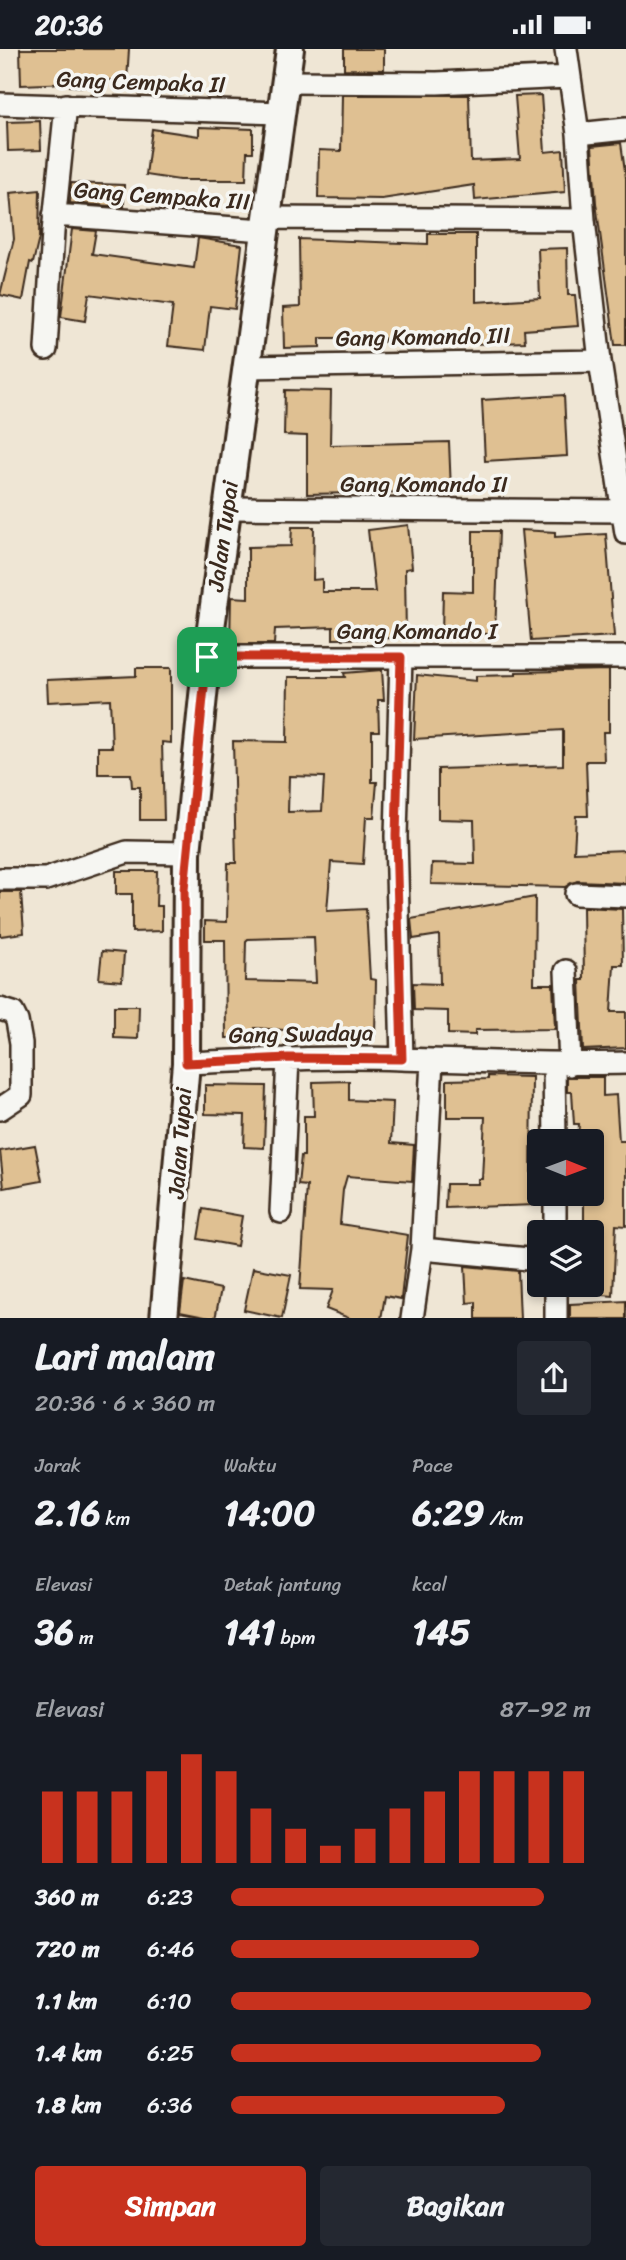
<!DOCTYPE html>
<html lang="id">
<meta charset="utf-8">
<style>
:root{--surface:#171b24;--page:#242831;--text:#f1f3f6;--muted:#9ea1a6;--accent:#c8321e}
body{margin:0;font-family:Sriracha,sans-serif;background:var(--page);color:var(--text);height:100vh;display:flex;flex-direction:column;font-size:26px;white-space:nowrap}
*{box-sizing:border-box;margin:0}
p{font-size:23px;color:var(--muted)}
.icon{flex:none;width:38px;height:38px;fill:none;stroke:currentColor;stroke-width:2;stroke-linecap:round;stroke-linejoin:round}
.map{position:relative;height:1269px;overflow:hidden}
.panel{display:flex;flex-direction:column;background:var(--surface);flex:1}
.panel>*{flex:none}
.needle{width:46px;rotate:91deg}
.tools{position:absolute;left:527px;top:1080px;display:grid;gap:14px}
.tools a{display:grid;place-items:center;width:77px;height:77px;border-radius:7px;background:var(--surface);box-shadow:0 4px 10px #0003;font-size:35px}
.pin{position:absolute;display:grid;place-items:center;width:60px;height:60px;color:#fff;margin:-30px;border-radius:14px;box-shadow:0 4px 10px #0006}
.round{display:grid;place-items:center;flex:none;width:74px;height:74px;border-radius:7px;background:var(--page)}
.headline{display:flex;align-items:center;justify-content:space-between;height:119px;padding:0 35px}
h1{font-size:38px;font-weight:700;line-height:52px}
.metrics{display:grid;grid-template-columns:repeat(3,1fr);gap:10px;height:119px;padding:7px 35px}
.metrics div{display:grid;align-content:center}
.metrics b{font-size:35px;font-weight:700}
.metrics small{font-size:19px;font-weight:400}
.metrics p{font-size:19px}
.chart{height:196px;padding:14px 35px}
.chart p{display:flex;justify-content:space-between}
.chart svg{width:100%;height:126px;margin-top:7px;stroke:var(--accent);stroke-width:6}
.button{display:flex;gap:14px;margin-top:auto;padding:14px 35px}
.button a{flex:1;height:80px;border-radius:7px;background:var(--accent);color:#fff;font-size:28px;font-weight:700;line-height:80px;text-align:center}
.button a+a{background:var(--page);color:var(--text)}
ul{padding:0 35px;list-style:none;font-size:23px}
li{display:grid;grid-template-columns:112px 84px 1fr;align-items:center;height:52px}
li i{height:18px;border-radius:9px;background:var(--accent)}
.status{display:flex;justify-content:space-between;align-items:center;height:49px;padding:0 35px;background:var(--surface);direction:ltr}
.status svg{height:19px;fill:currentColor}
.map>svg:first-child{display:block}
.building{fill:#dfc092;stroke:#3b2a1e;stroke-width:2;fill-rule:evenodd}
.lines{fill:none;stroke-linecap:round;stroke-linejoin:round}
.minor-casing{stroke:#3b2a1e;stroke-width:26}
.tertiary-casing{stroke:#3b2a1e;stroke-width:32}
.minor{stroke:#f6f6f2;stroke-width:21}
.tertiary{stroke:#f6f6f2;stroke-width:26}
.route-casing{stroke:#fff;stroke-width:14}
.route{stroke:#c8321e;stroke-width:9}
.labels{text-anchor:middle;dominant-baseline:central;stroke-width:7;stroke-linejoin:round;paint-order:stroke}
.street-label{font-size:23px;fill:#3b2a1e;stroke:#f6f6f2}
</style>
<div class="status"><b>20:36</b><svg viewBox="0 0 49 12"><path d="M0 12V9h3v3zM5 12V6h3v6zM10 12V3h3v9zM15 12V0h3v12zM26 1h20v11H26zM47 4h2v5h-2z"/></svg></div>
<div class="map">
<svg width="626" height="1270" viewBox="0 0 626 1270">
<rect width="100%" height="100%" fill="#efe6d5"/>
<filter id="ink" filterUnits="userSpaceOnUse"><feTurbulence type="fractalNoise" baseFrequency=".0143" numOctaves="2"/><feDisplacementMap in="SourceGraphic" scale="14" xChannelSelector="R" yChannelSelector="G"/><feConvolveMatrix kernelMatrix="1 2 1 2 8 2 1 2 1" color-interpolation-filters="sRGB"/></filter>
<g filter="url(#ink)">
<path class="building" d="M20,0H129L127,32L92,30V38L70,37V34L21,36Z
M344,0H384V21L344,20Z
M342,46H469L471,112L520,110L515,47L541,46L545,103L563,101L565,143L475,151L474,136L382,150L318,149L319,101L341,102Z
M40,72L41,101L8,102L7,73Z
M199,78L253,80V103H247L246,131H179L146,126L152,80L199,87Z
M621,94L626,129V296H615L596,154L592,97Z
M71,134L124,136V158L70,154Z
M40,141L39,189L33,214L30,213L23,251L0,246L14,190L10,144Z
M72,180L96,182L92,205L194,219L198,189L242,196L235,260L210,257L205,301L168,297L173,256L89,245L85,272L61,268Z
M428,185H476V253L540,249L538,200L567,199L568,246H575L578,277L524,281L525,293L472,295V290L384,293V289H320V298L284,299L283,259L300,258L299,190L428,195Z
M285,341L331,342L330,396L449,393L451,442L307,445V387L284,386Z
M564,346L567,407L485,412L482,351Z
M408,476L412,519L405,520L406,589L333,590V578L275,580L274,595H230L231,548L248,549V498L291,497L292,478H314L313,531L322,530V543H375L368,481Z
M521,481L555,483V488L606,485L614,587L531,592Z
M473,482H499L495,585L442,584L443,542L473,543Z
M136,619H171V694L162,693L164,771H140V738H132L131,725H98V698H112L110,650L48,653L47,631L136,627Z
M382,621L384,651H378L379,682H372V733H377L374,768H366L363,815L331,813L327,862L366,860L370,930L376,931L375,987L255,979L256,989H226L225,891H205V872L227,873L228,814H236L233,692L287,693L288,628H345L344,624ZM289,727L324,728L322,762L288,763ZM314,888L316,934L245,932L246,892L248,890Z
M609,621V683H603L604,712H586L588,767H576L574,803L626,801V834L577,832L565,838L431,835L432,814L475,815L474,771L438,770V720L563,716V681L414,690L417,626L476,632V627L516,626V623Z
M116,822H157L156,857H162V882L132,883V845H116Z
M0,843H21L24,884L0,887Z
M535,848L534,935H553L555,980L475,981V986L448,985V962L414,961L413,934L440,935L439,886L413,890L411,870Z
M583,858L622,860L623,916H614L611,963H626V999L583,1001L580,931H584Z
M102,902L124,904L122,932L99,930Z
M114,957H139L138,990L114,989Z
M488,1027L532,1028L531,1130H536V1156L445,1159L446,1135H478V1130H482L485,1068H447V1031L488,1030Z
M567,1028H603V1047L616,1046L619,1092H626V1177L616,1176L613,1247L592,1245V1183H587V1176H584V1144H592V1092H578L579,1075H574L572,1043H567Z
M349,1032V1051L393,1053L391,1094L414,1096L412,1132L347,1127L343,1141L340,1175L408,1186L401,1250L385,1247L381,1270H351L326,1260L333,1241L300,1240L307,1137L298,1136L301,1107H304V1067H314L313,1033Z
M205,1036L266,1037L264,1099L244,1098L245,1066L205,1065Z
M35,1096L42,1132L4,1139L0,1102Z
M203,1160L242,1167L237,1197L198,1190Z
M465,1217L518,1222L520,1270H476V1253L467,1254Z
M253,1219L291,1226L282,1269L244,1261Z
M184,1232L221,1240L215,1270L180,1263Z
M626,1252V1270H570V1255Z"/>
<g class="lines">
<defs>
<path id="minor" d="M566,0L578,85L584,171L600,312L626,484
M285,33L437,34L569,28
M0,55L281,64
M578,85L626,80
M54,166L265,181
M267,169L584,171
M46,300L53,183L66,56
M246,318L600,312
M227,459L620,462
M207,608H626
M401,608L396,787L402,1010
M0,830H46L127,803L187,804
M576,845L626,847
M566,922L570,1016
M0,960L13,964L17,972L21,994V1046L0,1060
M432,1012L422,1200L539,1211
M186,1014C258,1011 329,1007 401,1010C476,1012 551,1016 626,1014
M554,1016L555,1092
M555,1144V1183
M281,1163L288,1009
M412,1270L422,1200
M556,1270V1236"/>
<path id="tertiary" d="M164,1270L186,1014L187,804L207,608L290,0"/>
</defs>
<use href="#minor" class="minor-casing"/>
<use href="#tertiary" class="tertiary-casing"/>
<use href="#minor" class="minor"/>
<use href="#tertiary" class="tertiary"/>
</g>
</g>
<g class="lines" filter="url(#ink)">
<defs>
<path id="route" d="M207,608H401L396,787L402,1010L288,1009L186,1014L184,841Z"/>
</defs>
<use href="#route" class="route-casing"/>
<use href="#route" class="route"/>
</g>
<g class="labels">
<g class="street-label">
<text transform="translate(141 33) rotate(2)">Gang Cempaka II</text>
<text transform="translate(162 147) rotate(4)">Gang Cempaka III</text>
<text transform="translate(423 288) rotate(-1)">Gang Komando III</text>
<text x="424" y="435">Gang Komando II</text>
<text transform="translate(223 487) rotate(-82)">Jalan Tupai</text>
<text x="417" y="582">Gang Komando I</text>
<text transform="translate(301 985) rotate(-1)">Gang Swadaya</text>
<text transform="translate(180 1094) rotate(-86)">Jalan Tupai</text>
</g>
</g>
</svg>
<div class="tools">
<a><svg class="needle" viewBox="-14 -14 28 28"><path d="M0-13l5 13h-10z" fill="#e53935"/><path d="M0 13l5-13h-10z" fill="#9ea1a6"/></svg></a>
<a><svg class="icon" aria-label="layers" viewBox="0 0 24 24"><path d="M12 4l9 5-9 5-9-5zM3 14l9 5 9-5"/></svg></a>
</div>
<div class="pin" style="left:207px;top:608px;background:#1e9e55"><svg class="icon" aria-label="arrive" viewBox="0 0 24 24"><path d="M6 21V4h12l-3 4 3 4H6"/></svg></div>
</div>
<section class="panel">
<div class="headline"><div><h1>Lari malam</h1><p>20:36 · 6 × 360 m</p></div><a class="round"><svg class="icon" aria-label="share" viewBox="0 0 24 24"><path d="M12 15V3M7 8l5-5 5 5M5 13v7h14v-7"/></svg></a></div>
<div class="metrics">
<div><p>Jarak</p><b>2.16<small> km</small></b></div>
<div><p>Waktu</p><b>14:00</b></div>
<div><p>Pace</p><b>6:29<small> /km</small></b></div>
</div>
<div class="metrics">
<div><p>Elevasi</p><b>36<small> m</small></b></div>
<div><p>Detak jantung</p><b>141<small> bpm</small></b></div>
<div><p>kcal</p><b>145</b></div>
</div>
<div class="chart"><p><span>Elevasi</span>87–92 m</p>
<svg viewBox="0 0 160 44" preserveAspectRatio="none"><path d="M5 44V19M15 44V19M25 44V19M35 44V12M45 44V6M55 44V12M65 44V25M75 44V32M85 44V38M95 44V32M105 44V25M115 44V19M125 44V12M135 44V12M145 44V12M155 44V12"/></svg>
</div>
<ul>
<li><b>360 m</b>6:23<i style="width:87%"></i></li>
<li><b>720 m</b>6:46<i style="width:69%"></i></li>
<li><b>1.1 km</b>6:10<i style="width:100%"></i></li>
<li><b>1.4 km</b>6:25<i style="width:86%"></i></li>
<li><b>1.8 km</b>6:36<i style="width:76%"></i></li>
</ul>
<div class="button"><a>Simpan</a><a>Bagikan</a></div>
</section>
